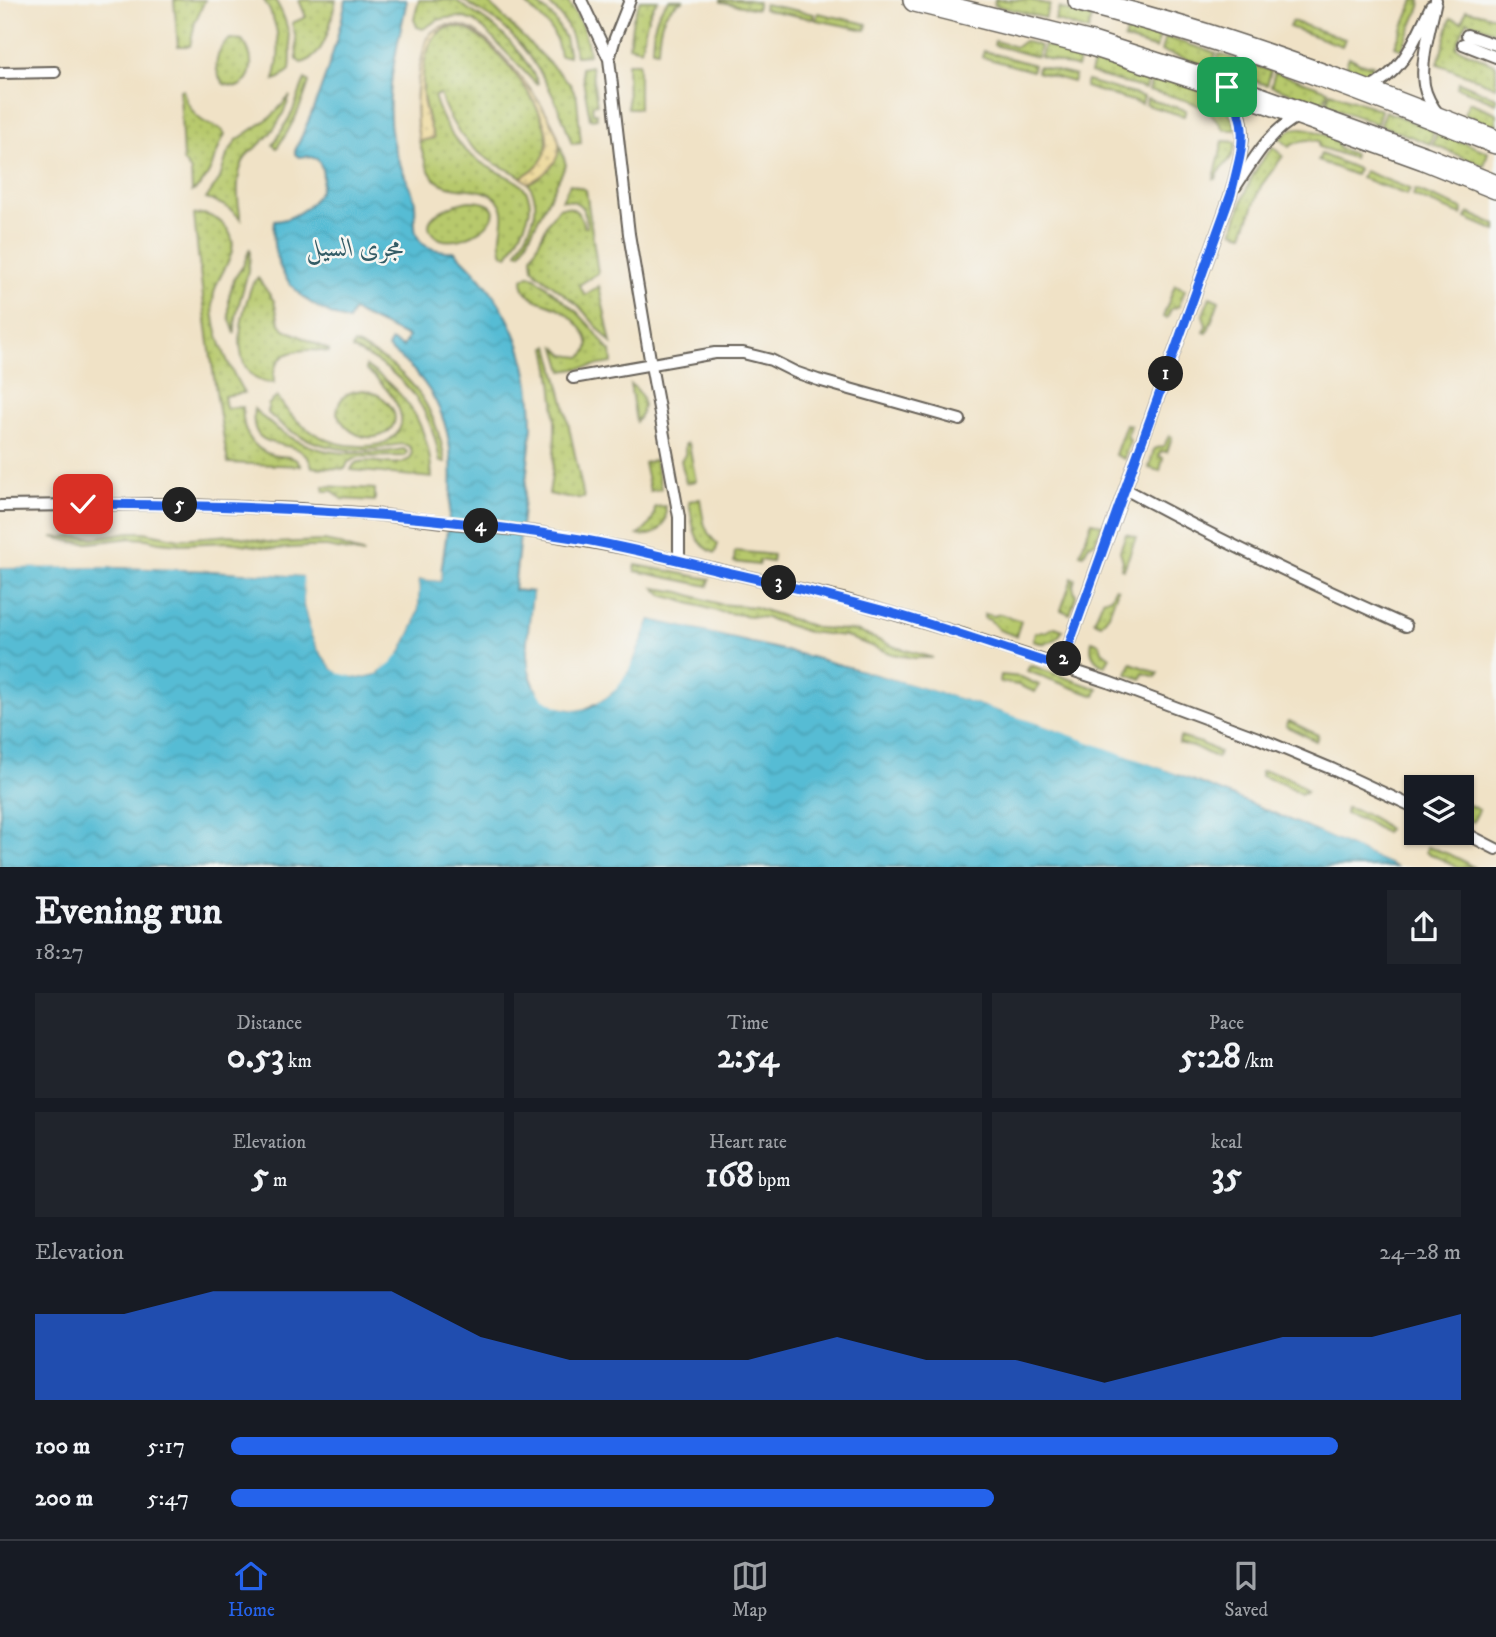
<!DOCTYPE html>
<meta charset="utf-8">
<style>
:root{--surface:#171b24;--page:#20242c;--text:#f1f3f6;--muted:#9ea1a6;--line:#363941;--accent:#2563eb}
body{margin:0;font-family:"IM FELL DW Pica",Amiri,serif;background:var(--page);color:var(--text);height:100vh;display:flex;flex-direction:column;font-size:26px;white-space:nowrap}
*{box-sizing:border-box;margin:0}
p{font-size:23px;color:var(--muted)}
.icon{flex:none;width:38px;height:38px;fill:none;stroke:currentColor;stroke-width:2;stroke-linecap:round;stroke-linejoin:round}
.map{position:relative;height:867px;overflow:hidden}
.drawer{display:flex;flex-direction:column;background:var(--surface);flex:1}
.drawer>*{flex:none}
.fabs{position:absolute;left:1404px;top:775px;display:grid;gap:14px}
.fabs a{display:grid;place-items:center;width:70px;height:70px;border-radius:0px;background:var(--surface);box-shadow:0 2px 5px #0004;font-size:35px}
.pin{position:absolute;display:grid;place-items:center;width:60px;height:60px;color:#fff;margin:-30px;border-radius:14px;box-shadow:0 4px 10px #0006}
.km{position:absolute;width:35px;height:35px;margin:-18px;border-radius:50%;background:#222;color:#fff;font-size:19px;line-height:35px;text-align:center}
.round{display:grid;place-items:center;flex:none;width:74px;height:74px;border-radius:0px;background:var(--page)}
.summary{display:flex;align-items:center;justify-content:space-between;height:119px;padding:0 35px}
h1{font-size:38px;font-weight:700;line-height:52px}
.figures{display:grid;grid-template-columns:repeat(3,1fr);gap:10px;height:119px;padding:7px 35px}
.figures div{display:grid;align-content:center;border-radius:0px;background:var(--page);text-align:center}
.figures b{font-size:35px;font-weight:700}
.figures small{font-size:19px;font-weight:400}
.figures p{font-size:19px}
.chart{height:196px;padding:14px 35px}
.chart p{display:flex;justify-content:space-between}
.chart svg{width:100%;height:126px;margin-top:7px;fill:var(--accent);opacity:.7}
ul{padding:0 35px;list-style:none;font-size:23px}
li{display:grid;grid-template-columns:112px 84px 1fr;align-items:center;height:52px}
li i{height:18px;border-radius:9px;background:var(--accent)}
.menu{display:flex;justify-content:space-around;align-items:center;height:98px;border-top:2px solid var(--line);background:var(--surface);font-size:19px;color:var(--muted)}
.menu a{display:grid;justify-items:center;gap:4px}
.menu .on{color:var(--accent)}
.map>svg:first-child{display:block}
.grass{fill:url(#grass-dots);stroke:#6a7244;stroke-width:2}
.sand{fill:url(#sand-dots);stroke:#857b5d;stroke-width:2}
.water{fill:url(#water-waves);stroke:#396c78;stroke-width:2}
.pier{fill:#f0e2c6}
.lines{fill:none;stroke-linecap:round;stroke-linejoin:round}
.lane-casing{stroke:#666158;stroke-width:14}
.street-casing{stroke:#666158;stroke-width:26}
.lane{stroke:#fff;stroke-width:10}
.street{stroke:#fff;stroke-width:23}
.route-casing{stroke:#fff;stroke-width:14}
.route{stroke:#2563eb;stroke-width:9}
.labels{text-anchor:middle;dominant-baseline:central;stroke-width:5;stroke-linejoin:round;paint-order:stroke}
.water-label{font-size:26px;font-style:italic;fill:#335c66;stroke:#f6f6f2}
</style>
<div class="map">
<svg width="1496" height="867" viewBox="0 0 1496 867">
<defs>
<pattern id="grass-dots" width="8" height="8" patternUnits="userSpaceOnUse" patternTransform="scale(1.75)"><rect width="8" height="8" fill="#b7c96c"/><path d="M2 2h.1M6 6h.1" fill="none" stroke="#9dac5d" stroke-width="1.8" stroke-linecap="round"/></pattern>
<pattern id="sand-dots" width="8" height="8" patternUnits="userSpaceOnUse" patternTransform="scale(1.75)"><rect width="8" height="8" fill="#eeda9e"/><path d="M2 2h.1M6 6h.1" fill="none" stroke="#ccba88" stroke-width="1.8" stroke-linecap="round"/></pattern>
<pattern id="water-waves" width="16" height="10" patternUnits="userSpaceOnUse" patternTransform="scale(1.75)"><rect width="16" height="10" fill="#56bcd4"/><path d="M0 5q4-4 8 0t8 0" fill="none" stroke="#4aa1b5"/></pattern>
</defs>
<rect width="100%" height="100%" fill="#f6f6f2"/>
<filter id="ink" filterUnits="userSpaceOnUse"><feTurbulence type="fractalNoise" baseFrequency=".0143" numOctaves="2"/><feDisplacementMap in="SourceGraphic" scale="14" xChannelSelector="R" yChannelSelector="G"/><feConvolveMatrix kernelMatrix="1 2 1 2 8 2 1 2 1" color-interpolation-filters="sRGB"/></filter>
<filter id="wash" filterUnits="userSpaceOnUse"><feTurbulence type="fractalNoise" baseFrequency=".00686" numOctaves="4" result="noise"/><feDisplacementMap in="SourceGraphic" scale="28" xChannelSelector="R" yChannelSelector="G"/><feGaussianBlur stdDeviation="1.57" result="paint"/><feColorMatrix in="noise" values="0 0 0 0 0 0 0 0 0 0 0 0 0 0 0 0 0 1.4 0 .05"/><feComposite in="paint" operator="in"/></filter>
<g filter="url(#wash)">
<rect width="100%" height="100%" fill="#f0e2c6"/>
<path class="grass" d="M174,0H205L195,22L190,46H178Z
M264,0H275C289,22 293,44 290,70L280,78L274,80C282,51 280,26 264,0Z
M299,0H336C331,21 326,58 301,63L297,60L296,39L292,23L306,17Z
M419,0H456C467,10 481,16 493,26C511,41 528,62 538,83L536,84L485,30L474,21L460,17L446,18L438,20L423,29L417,27L414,19Z
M463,0H486L570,84L577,98L581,143L572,144C558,100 535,55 500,24C488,15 475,9 463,0Z
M522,0H532L551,15L556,22L565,38L569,56H560C556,25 541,20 522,0Z
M544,0H566L568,2C580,19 587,34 589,55L576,56C571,29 565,17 544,0Z
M640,0H658C646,14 645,32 641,49L629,46L633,18Z
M669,0H684C661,9 659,28 658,50L652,49C653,30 654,14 669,0Z
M721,0H748L758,2L757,9L721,2Z
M995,0H1031L1050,5L1045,18L994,5Z
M1414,0H1421L1420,7L1402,49L1395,46Z
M764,4L814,14L813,19L763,9Z
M1059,8L1092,18L1088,31L1055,20Z
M1466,10L1496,17V32L1467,21L1456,47L1496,65V87L1438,64L1451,18L1462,22Z
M818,13L867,24L866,30L816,20Z
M1292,21L1345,39L1342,46L1289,27Z
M1128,26L1160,36L1156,49L1124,39Z
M454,27C460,27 465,28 470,31C498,45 555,116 546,150C543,163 533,171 521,177C512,170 502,168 492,162C466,146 449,123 440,94L434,96C441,119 452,140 471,155C478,161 486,166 494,170C511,179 530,183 530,206C530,220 515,242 508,256L503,254C496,236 508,219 501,205C488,180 450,197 433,177C425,167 423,152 419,141L434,138C430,126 426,113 424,101C420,76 423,30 454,27Z
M1165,37L1216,53L1211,67L1161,51Z
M230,39L242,40C254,54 256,78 237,87L224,84C212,71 215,49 230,39Z
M995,41L1016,47L1024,41L1040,46L1037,57L994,45Z
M1044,45L1080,56L1077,68L1041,57Z
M984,51L1034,65L1032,71L982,57Z
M1219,54L1271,71L1267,85L1215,68Z
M1349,57L1360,63L1373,65L1369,73C1359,75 1352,73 1346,65Z
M1094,60L1148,76L1145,89L1090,73Z
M627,63H639V108H628Z
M591,66L597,104L592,105L593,113H596L597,118L590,119L581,68Z
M1038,66L1075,76L1073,82L1037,72Z
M1275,72L1328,90L1323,104L1271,86Z
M1153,77C1187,87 1227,89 1236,130H1224C1208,101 1178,99 1149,90Z
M305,79L309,82C302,106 292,127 277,148L273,145L292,113Z
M1087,81L1144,97L1142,104L1085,87Z
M1459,82L1496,98V103L1457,87Z
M180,90H183C187,104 193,116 206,123C214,127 220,126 225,134C214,154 212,180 192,192L191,171L183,161Z
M1330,92L1381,110L1377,124L1326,105Z
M290,96C284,114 275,131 261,143C257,147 252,150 248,154C234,171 237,199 241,219C231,208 220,202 206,199L220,178L227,155L237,140L272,116Z
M1147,99L1186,110L1184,116L1146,105Z
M1469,102L1496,113V127L1464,114Z
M1385,111L1434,130L1430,144L1380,125Z
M1301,128L1309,129L1337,139L1338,148L1354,154L1353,158L1319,147V141C1307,139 1299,140 1289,147L1279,138L1292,129Z
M1437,132L1488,152L1484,166L1433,145Z
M1223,141L1236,142C1234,163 1220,164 1216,179H1214Z
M559,142L566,165L521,253L517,252C529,230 545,207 528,183C546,175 556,162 559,142Z
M1273,147L1283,156L1261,186L1243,234L1233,231C1243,198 1249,173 1273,147Z
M1321,154L1358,169L1355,175L1318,161Z
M1364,171L1410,189L1407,195L1361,178Z
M570,184L586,190L598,273L579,285L585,295L599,286L611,343L579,306L537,273L533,268L532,257L534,252L549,221L559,208C573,204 582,214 584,227H587C587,210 580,199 562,200Z
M1415,190L1463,209L1461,215L1413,196Z
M470,201C481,201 501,204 491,220C482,235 447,249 433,234C416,216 458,202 470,201Z
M1469,213L1496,225V231L1466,218Z
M203,214C223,218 239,236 230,257C224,273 213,284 213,302C212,333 229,367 244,393L224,396L226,408L243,407C241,428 250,448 272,455C283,458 294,453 301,466L228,463C213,380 202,298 194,215Z
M250,248C251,280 234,303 235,334L229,316V297L234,279L243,266Z
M529,275L535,277L577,312L593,329L607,348L611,351L612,363L563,371L556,347L565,355L581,357C601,344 575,318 561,310C552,304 539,303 530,296C525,292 523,288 522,282L523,279Z
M258,278L274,301L279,322L284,329L329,350V352C303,347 270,349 274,383C230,383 238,324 248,297C251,289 251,282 258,278Z
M1175,285L1185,289L1179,306L1171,309L1167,318L1163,317Z
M1210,297L1219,301L1207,333L1204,332L1206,325L1203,315Z
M354,344C408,367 436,404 445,462H440C431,405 404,372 352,349Z
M549,346L564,403L584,498H567L549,494C558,442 557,398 546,347Z
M366,366C409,394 429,427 432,478L351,470C353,466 354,463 359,462C374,458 396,470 411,458C412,453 413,447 406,445C399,442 381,449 374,449C336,454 294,440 268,413V405L277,397C297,427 326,447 363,446C372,446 382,445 389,440C420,421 384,383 366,370Z
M630,384C645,393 647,408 636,422Z
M364,390C374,392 382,396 388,403C414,432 358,458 337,413C338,396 349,391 364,390Z
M254,409C300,455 343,459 404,449L407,452L405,456L359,457L348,462L345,469L312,467C303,430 247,462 254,409Z
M1126,424L1130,425L1127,435L1130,441L1124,459L1115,455Z
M1169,436L1172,437L1167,452L1161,451L1159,456L1163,458L1160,471L1149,468L1154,449L1164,446Z
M687,443L689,445L696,481L686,483L681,460L685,455V445Z
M655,460L661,489L650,491L644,463Z
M324,486L375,489V501L342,499L333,491H324Z
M700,499C703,516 703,533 718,544L715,553C692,544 693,523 689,501Z
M665,506C669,525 657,538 638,535C649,528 654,520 655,507Z
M1092,522L1102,525L1095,542L1088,546L1084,554L1080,553Z
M130,532H144L179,539L231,535L272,543L324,541L338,544L364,554L327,547H308L275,549L229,542L180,544L159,542L147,539L131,538L88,543L74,542L52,537H96Z
M1126,534L1136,537L1124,569L1121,568L1123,561L1120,551Z
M735,551L773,555L772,562L759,560V565L734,562Z
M636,565L710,579L708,586L635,571Z
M1072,578L1075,579L1073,586L1076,596L1070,614L1061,610Z
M655,588L680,592L719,604L754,607L818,628L857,631L895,647L933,658H914L892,654L845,636L808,632L766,618L720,612L662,595Z
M1115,588L1118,589L1109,614L1101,624L1094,621L1103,600L1111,597Z
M984,614L994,616L1000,614L1021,621L1016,636L999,630L990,620L984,618Z
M1055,627L1063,630C1056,642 1046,646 1033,641L1035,632H1045Z
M1092,641L1100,644L1102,651L1110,657L1105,666C1094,661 1089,653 1092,641Z
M1131,663L1158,673L1156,677L1143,673L1141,679L1127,674Z
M1030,665L1098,689L1095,696L1027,671Z
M1001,675L1021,677L1039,685L1035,692L1018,685L1000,682Z
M1289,721L1318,735L1316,741L1286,726Z
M1180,737L1201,743L1219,752L1217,758L1199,749L1179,743Z
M1261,771C1279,772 1293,778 1307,791L1301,794L1282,783L1261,776Z
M1461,801L1479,810L1473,822L1461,816Z
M1346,808C1363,811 1375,817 1388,829L1385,833L1366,821L1345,814Z
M1427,847C1444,851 1458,857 1473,867H1457L1426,852Z"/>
<path class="sand" d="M446,25C453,25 461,25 468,28C494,38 555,114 559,142C562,161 543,177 528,183L521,177C537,169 548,157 547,139C547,109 495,39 466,29C426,14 421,71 423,97C424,111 430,125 434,138L419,141C414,112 416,82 423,53C425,46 426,38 431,33C435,29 441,27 446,25Z"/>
<path class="water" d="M346,0H407C398,45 384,92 392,138C395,160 408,178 414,198C417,208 414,216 415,225C415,247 436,252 454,251C508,299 532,354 532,427L514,590L533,592C531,616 524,644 529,668C532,686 539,696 556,704C570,711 582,711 597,703C628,685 637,650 650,619C755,642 859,668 963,699C1112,744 1256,803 1398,867H0V568C101,564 203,569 304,576V606L312,636L318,649L333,669L359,678L377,674L401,651L414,624L418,609L419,579L440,581C449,509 470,433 416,373C408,364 397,356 388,348L391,341L403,347L408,337L353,311L348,321C301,305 268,274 274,221C302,220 337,187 317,159L307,156L299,157L295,154V151C319,99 334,56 346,0Z"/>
<path class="pier" d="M25,563H118L211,566L305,572L307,575V606L310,620L321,648L335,666L343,670L359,674L376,671L383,667L398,649L411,623L414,608L417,576L419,575L437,577L438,570H442L440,581L419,579L418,609L414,624L401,651L392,663L377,674L359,678L341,674L333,669L318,649L312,636L304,606L303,576L211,570L118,567L0,568V564Z
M533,592L536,593L532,643V667L541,690L546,696L560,704L576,706L584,705L603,695L613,687L628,664L647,617L650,615L811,652L966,696L1043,722L1195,777L1344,839L1399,864L1401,867H1398L1269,810L1194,780L1042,725L965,700L810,655L650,619L631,666L624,678L616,689L605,698L585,708L576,710L559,707L543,698L538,692L529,668L528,642Z"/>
</g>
<g filter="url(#ink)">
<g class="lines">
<defs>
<path id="lane" d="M581,0L609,59L629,234L651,365L679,517V560
M1436,0C1431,25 1420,60 1424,85C1426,96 1432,106 1439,115
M1467,35L1496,45
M1463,44L1496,57
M609,59L615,38L630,0
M0,73L55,72
M1366,90C1404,72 1414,41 1431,6
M1236,186C1254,159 1269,131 1299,116
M573,378L715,353H743L771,360L795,372L818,380L960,420
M1125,489C1217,539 1311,584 1406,626
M0,506L155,504L300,509L372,514L535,532L630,549L843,599L962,634L1108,682L1258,738L1332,769L1416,808
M1061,667L1231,194C1240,158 1252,128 1231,93
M1461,831L1496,849"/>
<path id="street" d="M915,0L1092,44L1227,87L1424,158L1496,187
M1080,0C1121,11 1163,22 1204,35C1303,66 1399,104 1496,142"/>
</defs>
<use href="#lane" class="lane-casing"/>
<use href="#street" class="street-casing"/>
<use href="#lane" class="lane"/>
<use href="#street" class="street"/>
</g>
</g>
<g class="lines" filter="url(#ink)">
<defs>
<path id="route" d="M83,504C250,505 416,512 580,539C625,547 670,558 714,569C776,583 838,598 899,615C954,631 1007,650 1061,667L1231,194C1241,151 1252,128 1227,87"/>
</defs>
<use href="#route" class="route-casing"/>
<use href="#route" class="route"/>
</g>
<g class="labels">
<g class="water-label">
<text x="355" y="248">مجرى السيل</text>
</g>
</g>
</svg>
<div class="fabs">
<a><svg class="icon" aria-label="layers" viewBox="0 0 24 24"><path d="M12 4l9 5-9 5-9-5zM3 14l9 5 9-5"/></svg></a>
</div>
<div class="pin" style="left:1227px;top:87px;background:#1e9e55"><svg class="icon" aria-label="arrive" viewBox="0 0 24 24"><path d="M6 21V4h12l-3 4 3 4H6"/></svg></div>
<div class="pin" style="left:83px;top:504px;background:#d93025"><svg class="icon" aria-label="check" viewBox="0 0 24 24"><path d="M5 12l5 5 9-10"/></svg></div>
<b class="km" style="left:1166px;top:374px">1</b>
<b class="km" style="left:1064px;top:659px">2</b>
<b class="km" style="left:779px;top:583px">3</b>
<b class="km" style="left:481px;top:526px">4</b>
<b class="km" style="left:180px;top:505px">5</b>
</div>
<section class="drawer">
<div class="summary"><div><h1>Evening run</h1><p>18:27</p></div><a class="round"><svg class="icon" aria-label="share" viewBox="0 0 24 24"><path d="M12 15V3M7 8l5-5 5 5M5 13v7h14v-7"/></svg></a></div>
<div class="figures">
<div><p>Distance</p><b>0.53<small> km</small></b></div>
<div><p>Time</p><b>2:54</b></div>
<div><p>Pace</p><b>5:28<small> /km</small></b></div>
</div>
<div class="figures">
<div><p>Elevation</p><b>5<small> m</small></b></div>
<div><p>Heart rate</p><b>168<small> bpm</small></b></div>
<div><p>kcal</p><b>35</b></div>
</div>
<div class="chart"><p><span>Elevation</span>24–28 m</p>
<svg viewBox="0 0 160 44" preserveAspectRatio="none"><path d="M0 44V14L10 14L20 6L30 6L40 6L50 22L60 30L70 30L80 30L90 22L100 30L110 30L120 38L130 30L140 22L150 22L160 14V44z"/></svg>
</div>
<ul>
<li><b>100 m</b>5:17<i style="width:90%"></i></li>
<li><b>200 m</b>5:47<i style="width:62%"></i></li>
</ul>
</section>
<nav class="menu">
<a class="on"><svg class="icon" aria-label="home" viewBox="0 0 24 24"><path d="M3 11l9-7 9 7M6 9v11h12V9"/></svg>Home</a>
<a><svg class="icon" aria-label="map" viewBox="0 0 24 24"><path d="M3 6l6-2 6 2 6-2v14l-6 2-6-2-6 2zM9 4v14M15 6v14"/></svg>Map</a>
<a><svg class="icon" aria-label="saved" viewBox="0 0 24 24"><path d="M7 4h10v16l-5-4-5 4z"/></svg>Saved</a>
</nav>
